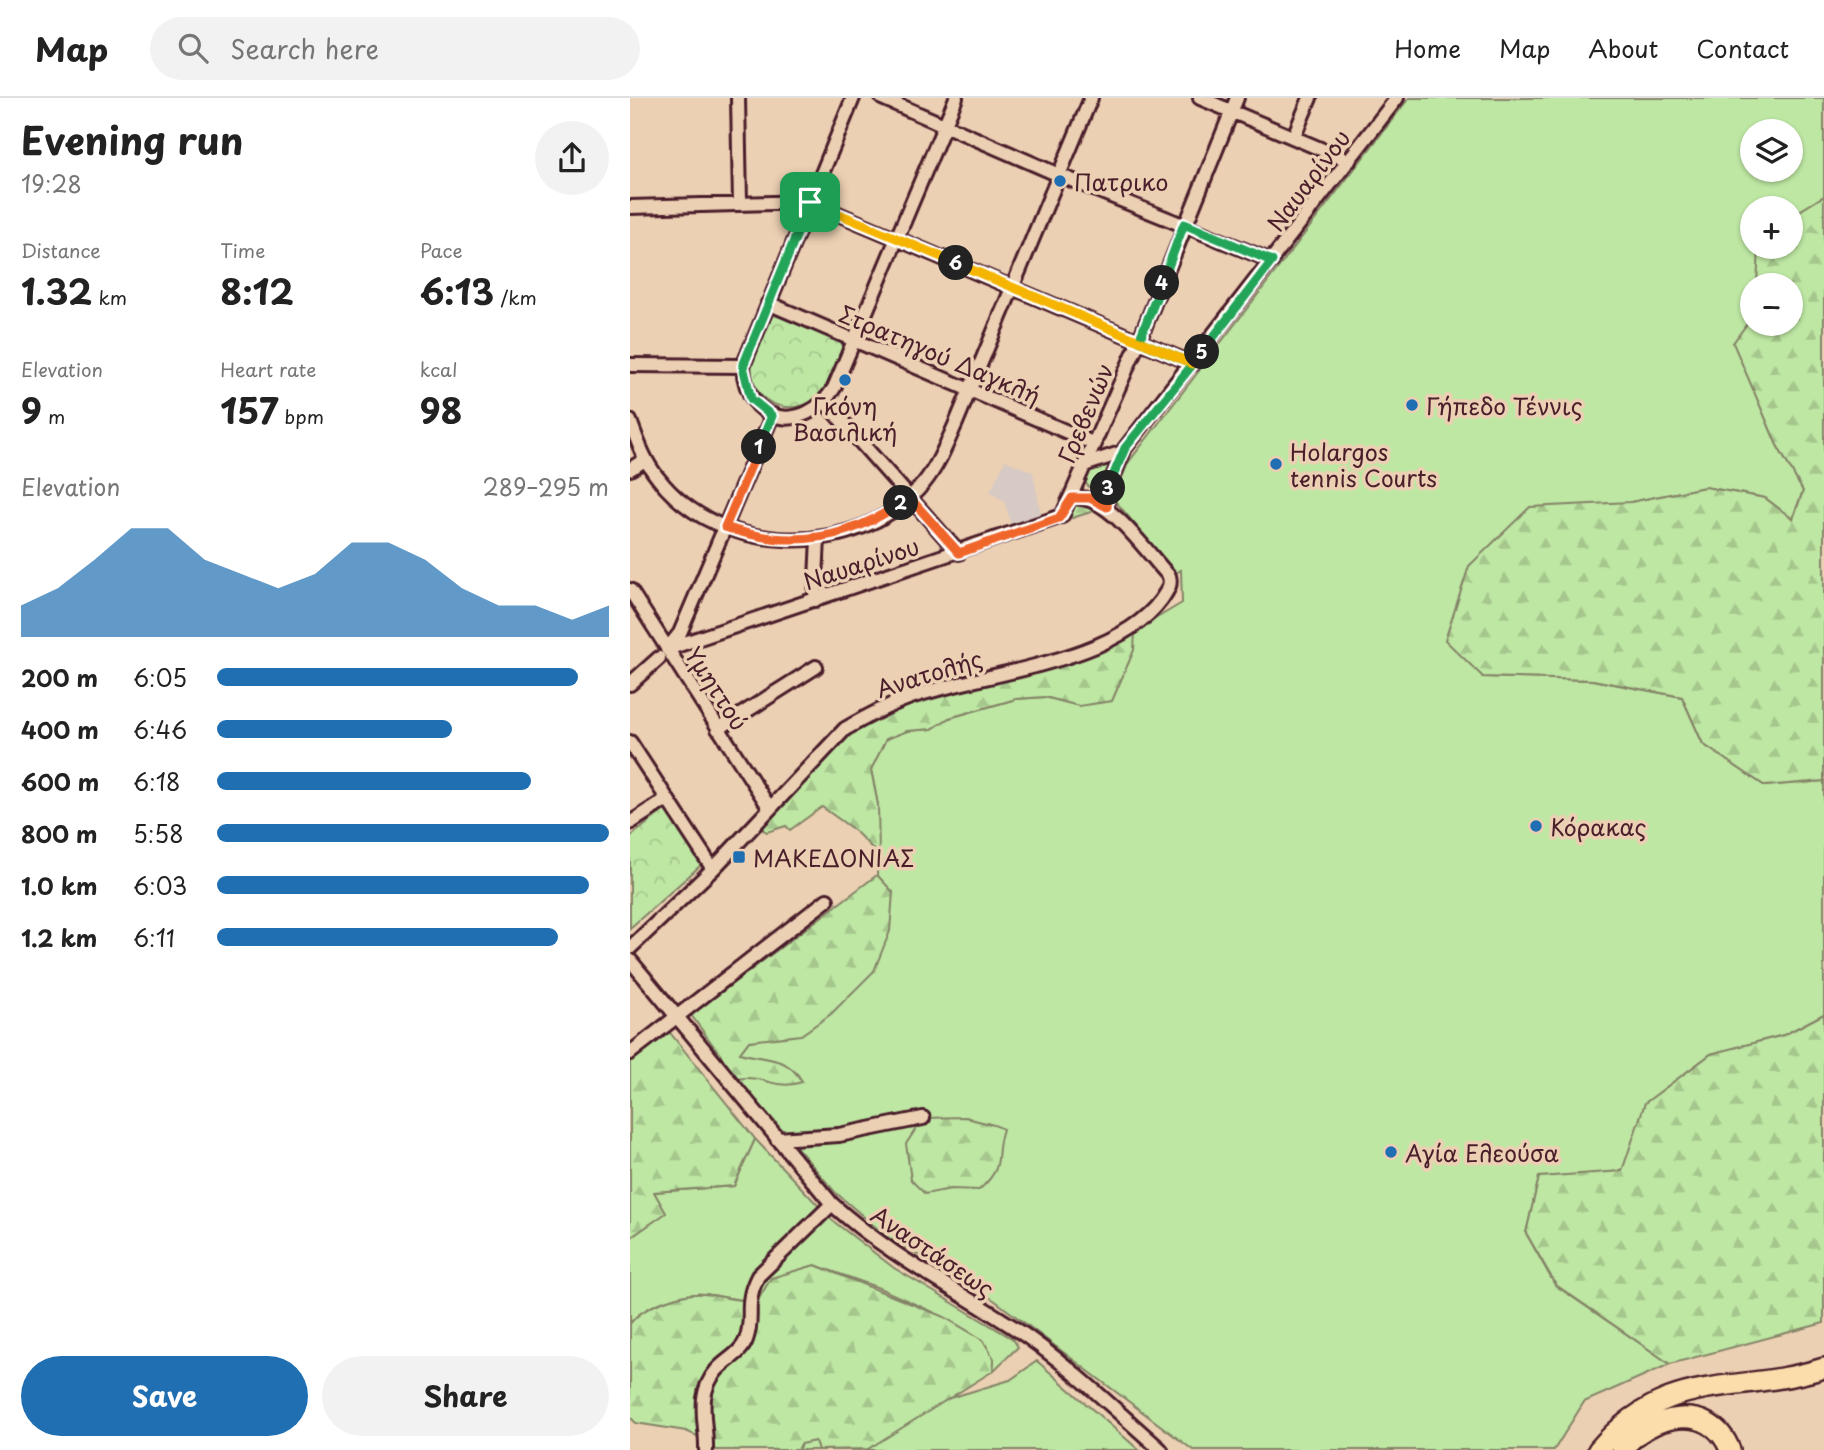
<!DOCTYPE html>
<meta charset="utf-8">
<style>
:root{--surface:#fff;--page:#f2f2f2;--text:#222;--muted:#767676;--line:#e0e0e0;--accent:#1f6fb2}
body{margin:0;font-family:"Playpen Sans",sans-serif;background:var(--page);color:var(--text);height:100vh;display:flex;flex-direction:column;font-size:26px;white-space:nowrap}
*{box-sizing:border-box;margin:0}
p{font-size:23px;color:var(--muted)}
.icon{flex:none;width:38px;height:38px;fill:none;stroke:currentColor;stroke-width:2;stroke-linecap:round;stroke-linejoin:round}
.map{position:relative;flex:1;overflow:hidden}
.drawer{display:flex;flex-direction:column;background:var(--surface);width:630px}
.drawer>*{flex:none}
.tools{position:absolute;left:1110px;top:21px;display:grid;gap:14px}
.tools a{display:grid;place-items:center;width:63px;height:63px;border-radius:50%;background:var(--surface);box-shadow:0 2px 5px #0004;font-size:35px}
.pin{position:absolute;display:grid;place-items:center;width:60px;height:60px;color:#fff;margin:-30px;border-radius:14px;box-shadow:0 4px 10px #0006}
.km{position:absolute;width:35px;height:35px;margin:-18px;border-radius:50%;background:#222;color:#fff;font-size:19px;line-height:35px;text-align:center}
.round{display:grid;place-items:center;flex:none;width:74px;height:74px;border-radius:37px;background:var(--page)}
.headline{display:flex;align-items:center;justify-content:space-between;height:119px;padding:0 21px}
h1{font-size:38px;font-weight:700;line-height:52px}
.stats{display:grid;grid-template-columns:repeat(3,1fr);gap:10px;height:119px;padding:7px 21px}
.stats div{display:grid;align-content:center}
.stats b{font-size:35px;font-weight:700}
.stats small{font-size:19px;font-weight:400}
.stats p{font-size:19px}
.chart{height:196px;padding:14px 21px}
.chart p{display:flex;justify-content:space-between}
.chart svg{width:100%;height:126px;margin-top:7px;fill:var(--accent);opacity:.7}
.action{display:flex;gap:14px;margin-top:auto;padding:14px 21px}
.action a{flex:1;height:80px;border-radius:42px;background:var(--accent);color:#fff;font-size:28px;font-weight:700;line-height:80px;text-align:center}
.action a+a{background:var(--page);color:var(--text)}
ul{padding:0 21px;list-style:none;font-size:23px}
li{display:grid;grid-template-columns:112px 84px 1fr;align-items:center;height:52px}
li i{height:18px;border-radius:9px;background:var(--accent)}
header{display:flex;align-items:center;gap:42px;box-sizing:border-box;height:98px;padding:0 35px;background:var(--surface);border-bottom:2px solid var(--line)}
header strong{font-size:33px}
nav{display:flex;gap:38px;margin-inline-start:auto;font-size:24px}
.search{width:490px;height:63px;background:var(--page);display:flex;align-items:center;gap:18px;box-sizing:border-box;padding:0 24px;border-radius:38px;color:var(--muted);font-size:26px}
main{display:flex;flex:1;min-height:0}
.map>svg:first-child{display:block}
.built{fill:#d7c9c3}
.grass{fill:#bee7a3;stroke:#848367;stroke-width:2;fill-rule:evenodd}
.forest{fill:url(#forest-firs);stroke:#848367;stroke-width:2}
.park{fill:url(#park-crowns);stroke:#848367;stroke-width:2}
.lines{fill:none;stroke-linecap:round;stroke-linejoin:round}
.minor-casing{stroke:#4a1f2b;stroke-width:18}
.highway-casing{stroke:#4a1f2b;stroke-width:24}
.minor{stroke:#ecd0b3;stroke-width:12}
.highway{stroke:#faddab;stroke-width:19}
.split-1-casing{stroke:#fff;stroke-width:14}
.split-2-casing{stroke:#fff;stroke-width:14}
.split-3-casing{stroke:#fff;stroke-width:14}
.split-4-casing{stroke:#fff;stroke-width:14}
.split-5-casing{stroke:#fff;stroke-width:14}
.split-6-casing{stroke:#fff;stroke-width:14}
.split-7-casing{stroke:#fff;stroke-width:14}
.split-1{stroke:#22a559;stroke-width:9}
.split-2{stroke:#f0652b;stroke-width:9}
.split-3{stroke:#f0652b;stroke-width:9}
.split-4{stroke:#22a559;stroke-width:9}
.split-5{stroke:#22a559;stroke-width:9}
.split-6{stroke:#f5b400;stroke-width:9}
.split-7{stroke:#f5b400;stroke-width:9}
.poi-dot{fill:#1f6fb2;stroke:#ecd0b3;stroke-width:2.5}
.labels{text-anchor:middle;dominant-baseline:central;stroke-width:7;stroke-linejoin:round;paint-order:stroke}
.street-label{font-size:23px;fill:#4a1f2b;stroke:#ecd0b3}
.poi-label{font-size:23px;fill:#4a1f2b;stroke:#ecd0b3;text-anchor:start}
</style>
<header>
<strong>Map</strong>
<div class="search"><svg class="icon" aria-label="search" viewBox="0 0 24 24"><circle cx="10" cy="10" r="6"/><path d="M15 15l6 6"/></svg>Search here</div>
<nav><a>Home</a><a>Map</a><a>About</a><a>Contact</a></nav>
</header>
<main>
<section class="drawer">
<div class="headline"><div><h1>Evening run</h1><p>19:28</p></div><a class="round"><svg class="icon" aria-label="share" viewBox="0 0 24 24"><path d="M12 15V3M7 8l5-5 5 5M5 13v7h14v-7"/></svg></a></div>
<div class="stats">
<div><p>Distance</p><b>1.32<small> km</small></b></div>
<div><p>Time</p><b>8:12</b></div>
<div><p>Pace</p><b>6:13<small> /km</small></b></div>
</div>
<div class="stats">
<div><p>Elevation</p><b>9<small> m</small></b></div>
<div><p>Heart rate</p><b>157<small> bpm</small></b></div>
<div><p>kcal</p><b>98</b></div>
</div>
<div class="chart"><p><span>Elevation</span>289–295 m</p>
<svg viewBox="0 0 160 44" preserveAspectRatio="none"><path d="M0 44V33L10 27L20 17L30 6L40 6L50 17L60 22L70 27L80 22L90 11L100 11L110 17L120 27L130 33L140 33L150 38L160 33V44z"/></svg>
</div>
<ul>
<li><b>200 m</b>6:05<i style="width:92%"></i></li>
<li><b>400 m</b>6:46<i style="width:60%"></i></li>
<li><b>600 m</b>6:18<i style="width:80%"></i></li>
<li><b>800 m</b>5:58<i style="width:100%"></i></li>
<li><b>1.0 km</b>6:03<i style="width:95%"></i></li>
<li><b>1.2 km</b>6:11<i style="width:87%"></i></li>
</ul>
<div class="action"><a>Save</a><a>Share</a></div>
</section>
<div class="map">
<svg width="1194" height="1352" viewBox="0 0 1194 1352">
<defs>
<pattern id="forest-firs" width="22" height="20" patternUnits="userSpaceOnUse" patternTransform="scale(1.75)"><rect width="22" height="20" fill="#bee7a3"/><path d="M5 1l3.5 6h-7zM16 11l3.5 6h-7z" fill="#a5c68c"/></pattern>
<pattern id="park-crowns" width="20" height="18" patternUnits="userSpaceOnUse" patternTransform="scale(1.75)"><rect width="20" height="18" fill="#bee7a3"/><path d="M2 6a3 3 0 1 1 6 0M12 15a3 3 0 1 1 6 0" fill="none" stroke="#a5c68c"/></pattern>
</defs>
<rect width="100%" height="100%" fill="#ecd0b3"/>
<filter id="ink" filterUnits="userSpaceOnUse"><feTurbulence type="fractalNoise" baseFrequency=".0143" numOctaves="2"/><feDisplacementMap in="SourceGraphic" scale="14" xChannelSelector="R" yChannelSelector="G"/><feConvolveMatrix kernelMatrix="1 2 1 2 8 2 1 2 1" color-interpolation-filters="sRGB"/></filter>
<g filter="url(#ink)">
<path class="built" d="M375,362L403,374L411,416L381,427L374,403L360,394Z"/>
<path class="grass" d="M779,0H1194V98L1160,119V110H1122V149H1130L1127,187H1122V219L1104,245L1147,347L1173,393L1162,421L1135,400L1075,389L1001,404L853,579L963,582L1052,599L1073,646L1135,688L1194,683V916L1154,937L1081,956L1015,1005L993,1073L909,1080L896,1135L925,1187L1040,1266L954,1304L924,1352H563L364,1202L256,1138L205,1094L108,981C133,975 145,993 172,983C159,960 134,960 109,956L119,943L142,939L263,795L247,777L248,707L241,671L256,641L277,633L302,631L319,620L386,601L415,599L449,608C478,583 503,574 505,533L552,505L551,472L546,475L486,404L485,398L498,365ZM1122,33H1160V72H1122Z
M125,1041L203,1123L264,1170L383,1241L388,1249L363,1273L364,1261L352,1242L314,1219L249,1190L185,1167L142,1180L128,1202C107,1204 94,1198 74,1196C53,1194 12,1208 0,1226V1140L35,1115L24,1094L104,1088Z
M407,1263L509,1352H146L380,1282Z"/>
<path class="forest" d="M1194,98V683L1135,688L1073,646L1052,599L963,582L853,579L815,542L839,468L900,409L1001,404L1075,389L1135,400L1163,421L1173,393L1147,347L1103,245L1122,219V226H1160V187H1127L1129,150L1160,149V119Z
M486,362L474,392C464,395 458,390 453,381L461,367Z
M451,403L470,411L442,420L438,416L444,405Z
M505,533L504,552L482,603L449,608L415,599L386,601L319,620L302,631L277,633L256,641L241,672L248,707L249,757L224,732L192,709L160,732L156,728L137,734L129,730L195,653L236,622L282,603Z
M247,777L263,794L260,833L244,873L201,916L171,937L119,943L110,955C136,963 157,957 172,984C145,993 133,976 108,981L61,917Z
M1194,916V1225L1040,1266L926,1187L896,1135L909,1079L992,1073L1015,1005L1081,956L1154,937Z
M37,931L125,1041L104,1088L24,1094L36,1115L0,1140V961Z
M336,1019C349,1025 361,1024 373,1031C363,1061 377,1067 349,1092L321,1091L295,1096L281,1082L276,1046L293,1020Z
M185,1167L314,1219L353,1242L364,1261L363,1273L238,1351L188,1352L185,1343L171,1346L168,1352H79L76,1342L56,1333L6,1325L0,1319V1226C12,1208 53,1194 74,1196C94,1198 107,1204 128,1202L141,1180Z"/>
<path class="park" d="M140,215L214,245C208,260 203,283 193,295C171,320 126,311 121,277C118,256 132,233 140,215Z
M37,710L71,767L0,830V739Z"/>
<g class="lines">
<defs>
<path id="minor" d="M108,0L110,105
M223,0L113,268C116,327 174,337 204,290L326,0
M252,0L429,77L642,163
M570,0L719,63
M664,38L680,0
M0,109L180,104L563,266
M138,205L465,346
M0,267L113,268
M195,304L329,455
M0,323C8,344 14,363 28,380C89,460 228,462 293,386C308,368 317,345 326,325L461,0
M457,366L493,354
M0,371L15,362
M477,409L476,395L495,350L767,0
M0,492L139,709
M185,502L188,440
M38,550L50,535L142,318
M37,551L432,418L509,243L607,0
M0,586L29,560
M88,631L186,569
M0,644L83,771
M0,725L37,701
M0,850L83,771L215,631C236,619 256,608 278,600C350,575 484,566 531,502C536,494 542,488 539,478C516,454 477,394 442,400
M0,862L202,1106C257,1156 320,1188 383,1229C436,1264 483,1310 531,1352
M0,955L197,802
M147,1041L209,1037L293,1020
M76,1352C77,1324 65,1298 86,1273C95,1262 111,1256 116,1242C125,1218 113,1207 128,1178L202,1106"/>
<path id="highway" d="M968,1352C1039,1270 1104,1298 1194,1270
M992,1352C1018,1317 1081,1302 1100,1352"/>
</defs>
<use href="#minor" class="minor-casing"/>
<use href="#highway" class="highway-casing"/>
<use href="#minor" class="minor"/>
<use href="#highway" class="highway"/>
</g>
</g>
<g class="lines" filter="url(#ink)">
<defs>
<path id="split-1" d="M129,349L142,318L121,301L113,268L180,104"/>
<path id="split-2" d="M129,349L95,429C158,451 216,443 271,405"/>
<path id="split-3" d="M271,405L280,400L329,455L429,420L442,400H460L477,409L478,390"/>
<path id="split-4" d="M478,390L495,350L563,266L509,243L532,185"/>
<path id="split-5" d="M532,185L554,126L642,163L572,254"/>
<path id="split-6" d="M326,165L563,266L572,254"/>
<path id="split-7" d="M180,104L326,165"/>
</defs>
<use href="#split-1" class="split-1-casing"/>
<use href="#split-2" class="split-2-casing"/>
<use href="#split-3" class="split-3-casing"/>
<use href="#split-4" class="split-4-casing"/>
<use href="#split-5" class="split-5-casing"/>
<use href="#split-6" class="split-6-casing"/>
<use href="#split-7" class="split-7-casing"/>
<use href="#split-1" class="split-1"/>
<use href="#split-2" class="split-2"/>
<use href="#split-3" class="split-3"/>
<use href="#split-4" class="split-4"/>
<use href="#split-5" class="split-5"/>
<use href="#split-6" class="split-6"/>
<use href="#split-7" class="split-7"/>
</g>
<g class="poi-dot">
<circle cx="430" cy="83" r="7"/>
<circle cx="215" cy="282" r="7"/>
<circle cx="782" cy="307" r="7"/>
<circle cx="646" cy="366" r="7"/>
<circle cx="906" cy="728" r="7"/>
<rect x="102" y="752" width="14" height="14" rx="3.5"/>
<circle cx="761" cy="1054" r="7"/>
</g>
<g class="labels">
<g class="street-label">
<text transform="translate(678 82) rotate(-53)">Ναυαρίνου</text>
<text transform="translate(310 256) rotate(23)">Στρατηγού Δαγκλή</text>
<text transform="translate(455 315) rotate(-67)">Γρεβενών</text>
<text transform="translate(231 465) rotate(-18)">Ναυαρίνου</text>
<text transform="translate(299 575) rotate(-17)">Ανατολής</text>
<text transform="translate(87 590) rotate(57)">Υμηττού</text>
<text transform="translate(303 1153) rotate(34)">Αναστάσεως</text>
</g>
<g class="poi-label">
<text x="444" y="83">Πατρικο</text>
<text x="215" y="307" text-anchor="middle">Γκόνη<tspan x="215" dy="26">Βασιλική</tspan></text>
<text x="796" y="307">Γήπεδο Τέννις</text>
<text x="660" y="353">Holargos<tspan x="660" dy="26">tennis Courts</tspan></text>
<text x="920" y="728">Κόρακας</text>
<text x="123" y="759">ΜΑΚΕΔΟΝΙΑΣ</text>
<text x="775" y="1054">Αγία Ελεούσα</text>
</g>
</g>
</svg>
<div class="tools">
<a><svg class="icon" aria-label="layers" viewBox="0 0 24 24"><path d="M12 4l9 5-9 5-9-5zM3 14l9 5 9-5"/></svg></a>
<a>+</a>
<a>−</a>
</div>
<div class="pin" style="left:180px;top:104px;background:#1e9e55"><svg class="icon" aria-label="arrive" viewBox="0 0 24 24"><path d="M6 21V4h12l-3 4 3 4H6"/></svg></div>
<b class="km" style="left:129px;top:349px">1</b>
<b class="km" style="left:271px;top:405px">2</b>
<b class="km" style="left:478px;top:390px">3</b>
<b class="km" style="left:532px;top:185px">4</b>
<b class="km" style="left:572px;top:254px">5</b>
<b class="km" style="left:326px;top:165px">6</b>
</div>
</main>
